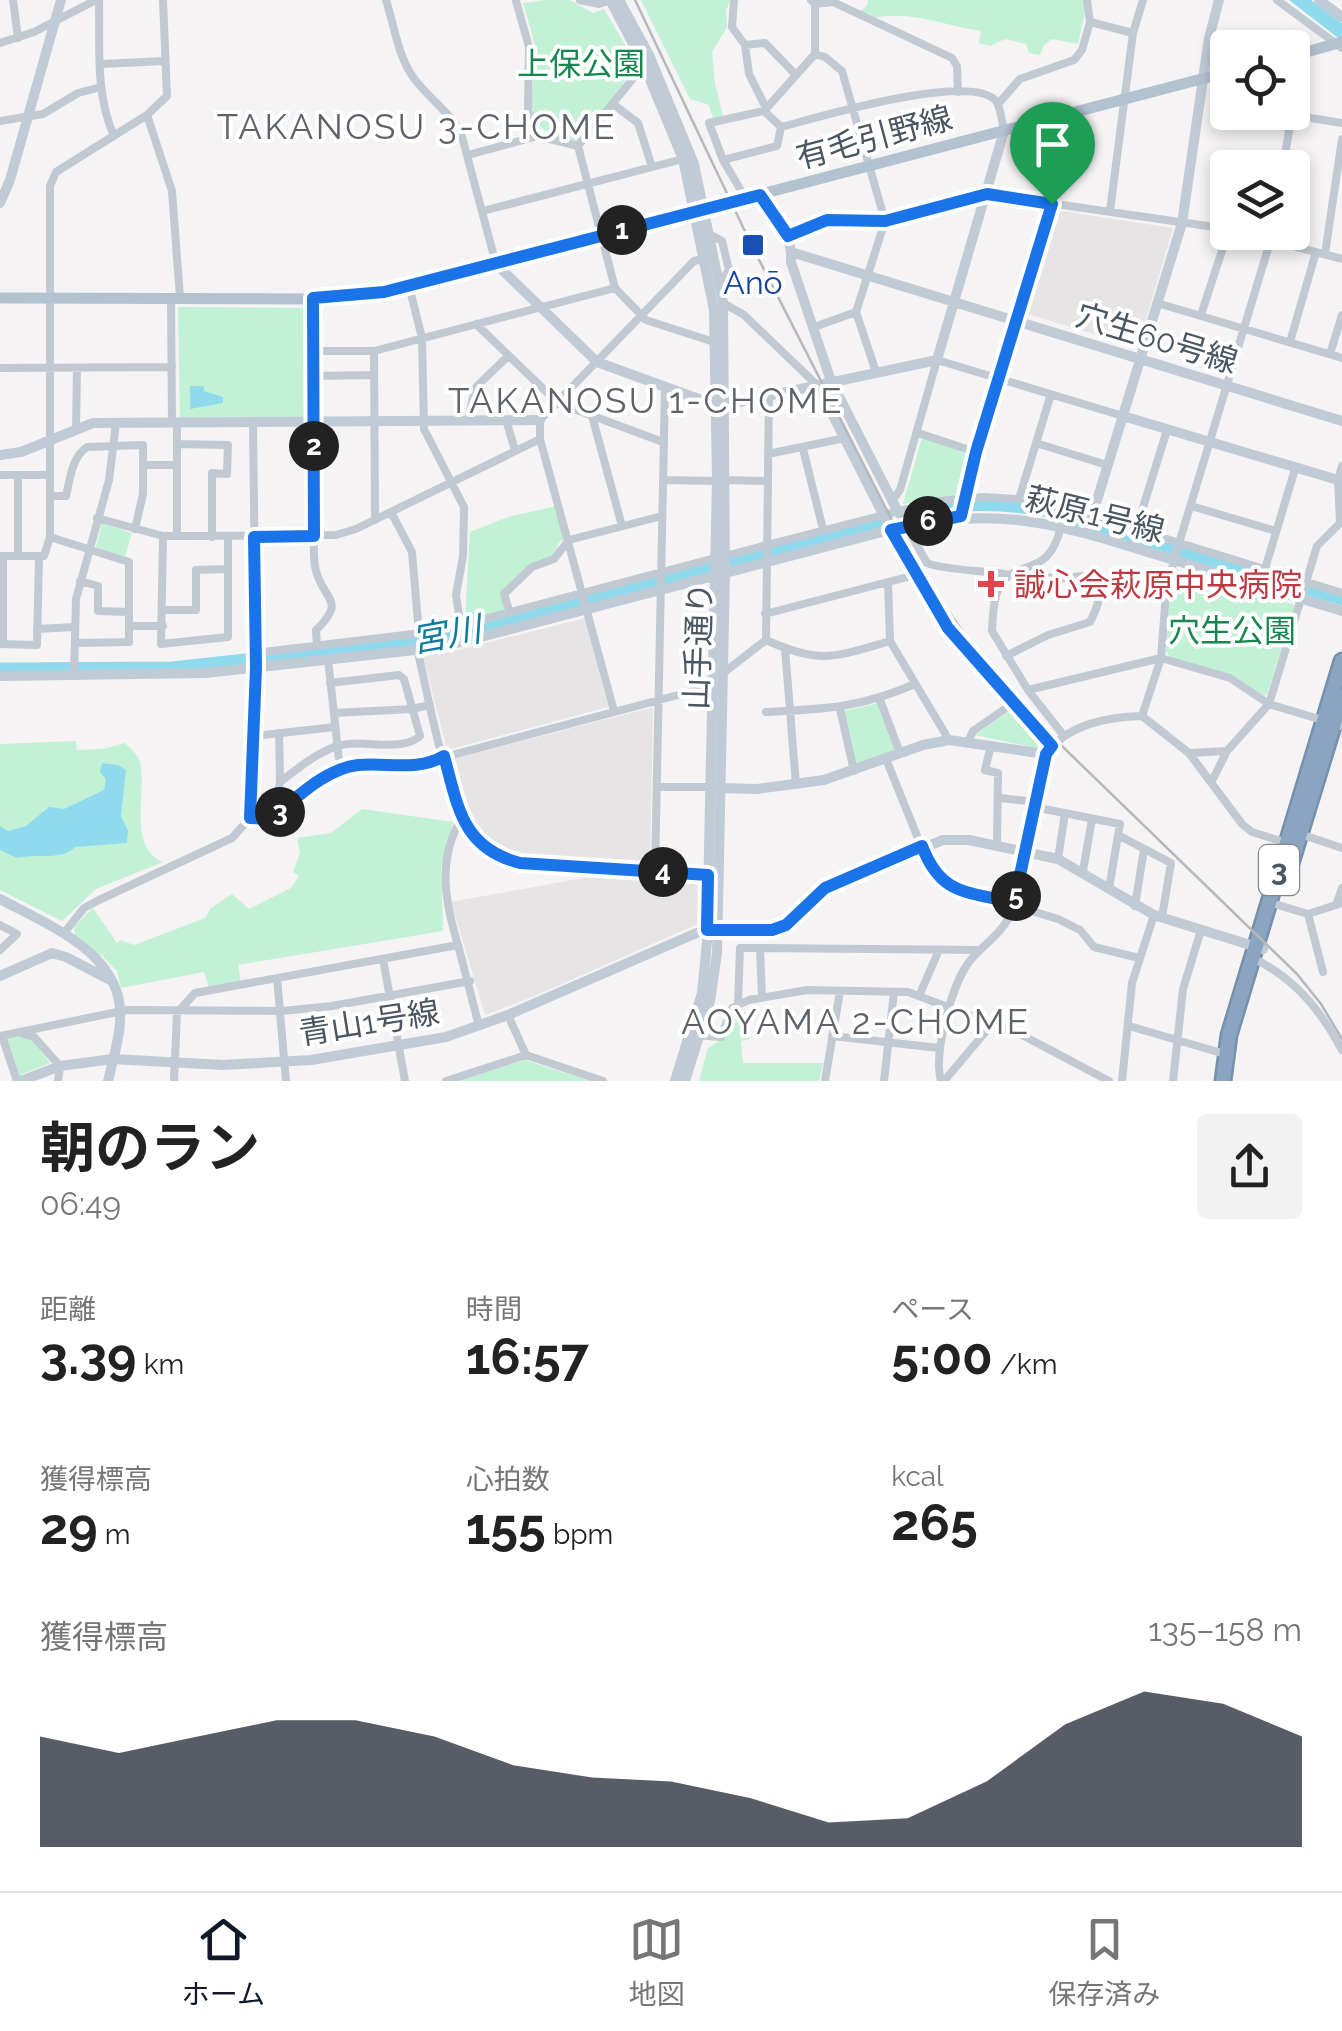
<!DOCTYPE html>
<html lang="ja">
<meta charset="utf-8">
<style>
:root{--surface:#fff;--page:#f2f2f2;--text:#222;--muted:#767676;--line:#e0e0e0;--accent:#111827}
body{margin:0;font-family:Raleway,"Noto Sans JP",sans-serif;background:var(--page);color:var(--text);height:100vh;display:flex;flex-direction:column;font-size:38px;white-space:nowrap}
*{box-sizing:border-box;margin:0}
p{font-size:32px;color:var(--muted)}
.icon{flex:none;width:55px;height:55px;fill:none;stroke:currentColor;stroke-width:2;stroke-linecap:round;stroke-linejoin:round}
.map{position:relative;height:1081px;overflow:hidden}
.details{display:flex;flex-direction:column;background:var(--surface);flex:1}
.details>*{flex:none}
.tools{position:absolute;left:1210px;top:30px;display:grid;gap:20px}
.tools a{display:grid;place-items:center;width:100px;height:100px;border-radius:10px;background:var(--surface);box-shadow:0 5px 15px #0003;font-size:50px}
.pin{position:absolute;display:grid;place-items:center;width:85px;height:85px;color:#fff;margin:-102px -42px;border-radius:50% 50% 50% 0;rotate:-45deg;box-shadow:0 0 10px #0007}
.pin .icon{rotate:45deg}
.km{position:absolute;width:50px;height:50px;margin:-25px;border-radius:50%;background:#222;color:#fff;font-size:28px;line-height:50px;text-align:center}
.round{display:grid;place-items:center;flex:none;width:105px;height:105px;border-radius:10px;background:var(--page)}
.summary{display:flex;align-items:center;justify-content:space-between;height:170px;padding:0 40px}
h1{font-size:55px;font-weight:700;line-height:75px}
.metrics{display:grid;grid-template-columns:repeat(3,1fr);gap:15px;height:170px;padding:10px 40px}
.metrics div{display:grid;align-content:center}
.metrics b{font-size:50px;font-weight:700}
.metrics small{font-size:28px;font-weight:400}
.metrics p{font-size:28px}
.chart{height:280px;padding:20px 40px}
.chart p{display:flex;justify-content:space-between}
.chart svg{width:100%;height:180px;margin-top:10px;fill:var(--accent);opacity:.7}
.tabs{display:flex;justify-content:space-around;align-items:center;height:140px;border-top:2px solid var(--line);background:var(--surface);font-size:28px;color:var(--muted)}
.tabs a{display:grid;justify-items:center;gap:5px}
.tabs .active{color:var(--accent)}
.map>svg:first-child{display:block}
.education{fill:#e6e4e5}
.green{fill:#c3f1d5}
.water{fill:#90daee}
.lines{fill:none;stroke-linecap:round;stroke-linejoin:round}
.river{stroke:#90daee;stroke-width:11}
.highway-casing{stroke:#7690ad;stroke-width:19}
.street{stroke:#c1cad2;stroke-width:8}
.secondary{stroke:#c1cbd6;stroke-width:10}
.primary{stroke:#b3c2d1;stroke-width:11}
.highway{stroke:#8ba5c1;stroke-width:14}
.tram{stroke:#b5b8bd;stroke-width:2.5}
.route-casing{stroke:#fff;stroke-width:20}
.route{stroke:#1a73e8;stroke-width:12}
.transit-dot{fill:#1a4fb4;stroke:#fff;stroke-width:4}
.health-dot{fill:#e0444e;stroke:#fff;stroke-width:4}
.labels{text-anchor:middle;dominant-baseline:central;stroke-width:8;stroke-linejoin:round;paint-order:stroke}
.shield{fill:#fff;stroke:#808990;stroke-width:2.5}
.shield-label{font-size:30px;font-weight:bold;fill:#4a5661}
.park-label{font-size:32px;fill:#17864f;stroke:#fff}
.street-label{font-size:32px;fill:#4a5661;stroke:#fff}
.transit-label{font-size:32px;fill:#164399;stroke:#fff}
.health-label{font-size:32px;fill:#be3a42;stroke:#fff;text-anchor:start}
.neighbourhood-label{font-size:35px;letter-spacing:2.5px;fill:#5f6368;stroke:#fff}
.water-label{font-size:35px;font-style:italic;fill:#0c7c9b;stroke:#fff}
</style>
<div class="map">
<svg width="1342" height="1081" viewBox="0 0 1342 1081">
<rect width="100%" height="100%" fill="#f5f3f3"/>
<path class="education" d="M1055,210L1173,228L1138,347L1024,313Z
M585,618L608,707L447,750L423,656L454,651Z
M653,707L650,866L532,859L507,854L476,830L464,811L450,760Z
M594,876L701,879L700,923L537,995L485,1015L451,902Z"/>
<path class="green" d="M546,0H570L593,13L604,9L637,65L582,139C572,142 568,140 559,137C518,125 535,86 536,57C536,41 527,19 523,3Z
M641,0H730L726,11L727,27L712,52L715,84L723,116L713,118L709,105L690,99Z
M868,0H1085L1087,3L1078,44L1052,39L1044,45L1040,55L1029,53L1026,44L1005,39L990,46L979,43L981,31C939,24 910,9 867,19L859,12L867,6Z
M178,307L309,308L308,417L180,418Z
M922,437L971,455L958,495L903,504Z
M556,506L564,540L559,542L554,556L502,592L505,611L465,620L470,532L508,517Z
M102,523L132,533L125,557L96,547Z
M1177,569L1295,605L1267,694L1264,696L1236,677L1169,656L1166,651L1170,597Z
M879,703L896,752L855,765L844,711Z
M1011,710L1039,740V745L1036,748L975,735Z
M76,741L77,750L103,749L125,743C131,749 138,755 140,762C147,793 127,847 163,862L96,889L62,921L0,890V744Z
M362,809L453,822L441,868L443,931L238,965L241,983L209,988L204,972L121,988L117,971L102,956L106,952L100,956L75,936L74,927L93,908L117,943L120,940L134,945L205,918L211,908L232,894L249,909L291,888L299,876L293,872L300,853L297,838L331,833Z
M746,1012L750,1039L741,1041L743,1063H823L819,1081H699L708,1048C726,1038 730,1033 737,1014Z
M16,1036L33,1040L50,1063L18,1076L6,1038Z
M525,1060L590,1081H457Z"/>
<path class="water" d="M1289,0H1311L1342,23V41Z
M190,386H204V391L223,397V403L190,409Z
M102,763L118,765L126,770L121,816L128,831L127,843L75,847C62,861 37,853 17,858L0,850V826L8,831L26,826L49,807L64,809L104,790L106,779L100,772Z"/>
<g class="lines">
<path class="river" d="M905,515C955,503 999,503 1049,512L1342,600
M0,668L172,667L457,636L880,522"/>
<defs>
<path id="highway" d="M1285,883L1342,697
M1223,1081L1229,1035L1342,661"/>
</defs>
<use href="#highway" class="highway-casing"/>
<path class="street" d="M13,0L18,38
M99,0C100,45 95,94 114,136
M386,0C394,25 398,56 413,77C428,98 449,111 461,133L496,264
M580,0L599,4L612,0
M734,0L732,27L745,45L749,74L765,106
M1277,0L1342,48
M516,1L529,47L528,111L538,136L578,146
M815,4L833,2L952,58L957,66L958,92
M1090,22L1133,33
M0,43L34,32L96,0
M745,45L765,43L796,75
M815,54L825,57L842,71L885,221L856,312L876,372
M101,64L165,61
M613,104L638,123L652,167
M998,104L1020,79L1074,60L1082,50L1090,22L1087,0
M1292,108L1300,54
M764,111L781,127C816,118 971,71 996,101C1001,108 1002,123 1004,131
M147,115L172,191L180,298
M1292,115L1342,123
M0,121L43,114L78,93L101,87
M578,146L615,288L646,320L717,343
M578,146L644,65
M468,155L538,136
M723,160L777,146L781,127
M1283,168L1292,112
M746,199L723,160L709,123L764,111L815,54V4L811,0
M483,211L683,159
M1110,211L1133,33L1143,0
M1240,232L1342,259
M711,235L722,241L729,270L720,283
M788,236L827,219L885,221L987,194L1228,229
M1325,254L1342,139
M409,286L422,338L424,429L464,507L463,556L456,595L463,642
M171,299L172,422
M313,299L314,536C314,547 313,561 316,571C324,601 347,600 316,630L317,646
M723,303L744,315L817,385
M1157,303L1342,358
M1201,315L1228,232
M476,324L558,403L663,442
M814,327L856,312
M1290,342L1316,252
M314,351H374L615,288
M374,351L375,520
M1330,354L1342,315
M0,368L172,367
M313,376L374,375
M592,416L622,526
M468,420L475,388L508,356
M506,420L515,450
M177,423V536
M76,428L77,368
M918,433L976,452
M540,439L614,711
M1036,443L1107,465
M177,444L228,445L227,474L212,473V537
M803,449L823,529
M768,454L845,438
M145,465H177
M0,475H50
M18,475V555
M663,480L717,481
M724,480L767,481
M51,496H66C70,479 72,457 87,447L143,445V494L135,529
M1019,499L1051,394
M892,501L900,490L937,360L1123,416
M1191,506L1276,531
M897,510L927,563C942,570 990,571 1011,575
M391,512L412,552L419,634
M961,516L976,452L1052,204
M97,518L163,536L336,535L356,529L540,439V420L694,261L706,258
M1061,526C1050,578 1017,559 1001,584C993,596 993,617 992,631L1028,690L1064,736
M1136,530L1167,430
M163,536L161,644L228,637V537
M50,537L129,562V642L76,643
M0,556H44L50,537V186L56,172L147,115L167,96L163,0
M725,556L938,501L983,497L1019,499L1092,516L1342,593
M1265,569L1295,469
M80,581L98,586V611L129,612
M888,582L890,641L949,740
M163,610H196V570L228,569
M510,613L504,594L532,567L554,559L569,540L662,516
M765,614L915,575
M129,626H163
M37,629L75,627
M766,640L769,395
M0,644L37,645L39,556
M3,644V556
M417,648C427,691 448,806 473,837C486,851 502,858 521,863L708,875
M785,648L796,785
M255,653L438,631L715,558
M1006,656L1048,635L1090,622C1098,606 1104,592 1094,576C1072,573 1049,589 1035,566
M328,659L340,769
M722,674L766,640C821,665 835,657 890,641
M74,676L76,599L109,480L116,423
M1028,690L1161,658L1230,678L1269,704L1342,726
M880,700L900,753
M840,709L854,771
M766,712C824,709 860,708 915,684
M334,713L412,709L430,705
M1142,716L1161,658L1166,593L1174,560L1273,232
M279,733L280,782C297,769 314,755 334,747C359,737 400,754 420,736L404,679L399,675L330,683
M254,736L335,727
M968,742L973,731L1012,704
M991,745L985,770L998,773L997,845
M1189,753L1227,751L1269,704L1317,546L1340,523L1338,480L1342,466
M886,759L930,868L949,886L1058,919L1080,930L1094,947L1139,958
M1212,781L1227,751
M280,782L279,788L289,805
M657,787H711
M1000,798L1035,802
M1034,807L1120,824L1118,835L1171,863L1162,917
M250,818L270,819L321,779L340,769L356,765L411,766L712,686
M1300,834L1342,848
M1058,859L1065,813
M1083,871L1092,819
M655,872L665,387
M1109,889L1118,835
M1278,905L1308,914L1342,903
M1336,905L1342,888
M1135,906L1144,849
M1308,914L1323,972
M0,925L17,934L0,950
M64,933L84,908L99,900L232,838L250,818L253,805L256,668L253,423
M458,945C445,902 437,860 461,819
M1253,958C1295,979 1320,1009 1342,1050
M383,959L405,1081
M277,978L286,1081
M919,996L939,950
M762,997L760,948L979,950
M738,1004L740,948H760
M1129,1026L1225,1054
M23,1034L34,1037L60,1066L58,1081
M696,1035L721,1037L732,1008L749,1000L807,990L908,992L1022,1035L1109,1081
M0,1036L127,1010L282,1011L332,1006L470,981
M2,1036L17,1081
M832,1036L939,1048
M526,1055L603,1081
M174,1081L177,1013L195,993L458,945L479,1026
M446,1081L526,1055L508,1015
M825,1081L840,991
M884,1081L894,992
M941,1081C933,1054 952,984 969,962C982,945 1001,935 1010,915L1045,754C1069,724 1107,717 1142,716L1189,753L1242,824L1252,832L1287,843
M944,1081L993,1023
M1122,1081L1132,983L1154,915
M1173,1081L1183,989L1201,930"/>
<path class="secondary" d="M610,0L644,65L683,159L714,310L717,481L707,942L702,993L675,1081
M619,0L649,55L694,164L723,303L725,573L717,953L710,1001L685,1081
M1319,0L1342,17
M761,195L788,236L791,252L1342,421
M0,203L10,180L61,0
M791,252V262L831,381L897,510
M496,264L597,362L707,402L725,405L937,360L1004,131
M818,386L891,530L948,628L1052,746
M1123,416L1338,480
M0,455L21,452L93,423L540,420
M1087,533L1182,223L1209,38L1219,0
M0,676L205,673L442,647L905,526C1014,505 1071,529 1174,560C1230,577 1286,594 1342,611
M716,788L757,789L824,780L923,745L949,740L1045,754
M0,899C41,921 105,946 118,996C125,1024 114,1054 108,1081
M0,976L52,953L66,957L112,981
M21,1081L60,1066L113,1059L223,1065L311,1060L446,1037L508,1015L701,931H771L786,925L825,887L943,840H969L1058,859L1154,915L1263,949"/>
<path class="primary" d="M1292,56L1342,42
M0,298L313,299L383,293L1228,72"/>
<use href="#highway" class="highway"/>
<path class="tram" d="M635,0L752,246L899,534L937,595L977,652L1031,716L1297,974L1321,1004L1342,1039"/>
</g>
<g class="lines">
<defs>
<path id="route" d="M987,194L1052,204L976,452L961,516L891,530L948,628L1052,746L1046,754L1014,903C967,891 941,896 922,846L825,888L786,925L772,930H707L708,875L520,863C462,848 458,807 444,756C417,772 387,762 358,765C324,769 296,799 270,819L250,818L256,668L254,537L314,536L313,298L384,292L760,195L788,236L827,220L885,221Z"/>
</defs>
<use href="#route" class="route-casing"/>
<use href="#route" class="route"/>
</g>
<rect class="transit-dot" x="741" y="233" width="24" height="24" rx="5"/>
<path class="health-dot" d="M986 569h10v10h10v10h-10v10h-10v-10h-10v-10h10z"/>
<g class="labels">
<rect class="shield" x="1259" y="845" width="40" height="50" rx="8"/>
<g class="shield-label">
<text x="1279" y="870">3</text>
</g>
<g class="park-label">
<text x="581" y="63">上保公園</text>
<text x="1232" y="630">穴生公園</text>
</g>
<g class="street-label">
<text transform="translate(874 137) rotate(-15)">有毛引野線</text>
<text transform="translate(1157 338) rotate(17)">穴生60号線</text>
<text transform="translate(1095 514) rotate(14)">萩原1号線</text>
<text transform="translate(698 646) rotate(-88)">山手通り</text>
<text transform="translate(369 1022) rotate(-9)">青山1号線</text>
</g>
<g class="transit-label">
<text x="753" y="282">Anō</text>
</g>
<g class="health-label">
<text x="1014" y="584">誠心会萩原中央病院</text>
</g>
<g class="neighbourhood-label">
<text x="417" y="126">TAKANOSU 3-CHOME</text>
<text x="646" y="400">TAKANOSU 1-CHOME</text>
<text x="856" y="1021">AOYAMA 2-CHOME</text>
</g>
<g class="water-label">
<text transform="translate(446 634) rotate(-10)">宮川</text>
</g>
</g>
</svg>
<div class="tools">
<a><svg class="icon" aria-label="locate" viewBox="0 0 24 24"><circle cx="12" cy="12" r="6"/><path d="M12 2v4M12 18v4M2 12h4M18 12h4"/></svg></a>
<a><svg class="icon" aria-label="layers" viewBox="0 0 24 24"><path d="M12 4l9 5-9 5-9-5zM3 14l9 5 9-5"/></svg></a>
</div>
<div class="pin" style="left:1052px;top:204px;background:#1e9e55"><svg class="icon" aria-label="arrive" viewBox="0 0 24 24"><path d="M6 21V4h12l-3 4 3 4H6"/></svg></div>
<b class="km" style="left:622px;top:230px">1</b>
<b class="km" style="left:314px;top:446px">2</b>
<b class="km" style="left:280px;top:812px">3</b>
<b class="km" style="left:663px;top:872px">4</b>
<b class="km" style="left:1016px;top:896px">5</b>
<b class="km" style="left:928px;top:521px">6</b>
</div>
<section class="details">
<div class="summary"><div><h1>朝のラン</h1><p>06:49</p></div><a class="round"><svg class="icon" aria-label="share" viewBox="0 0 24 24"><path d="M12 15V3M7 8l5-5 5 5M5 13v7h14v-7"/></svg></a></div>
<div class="metrics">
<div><p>距離</p><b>3.39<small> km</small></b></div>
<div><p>時間</p><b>16:57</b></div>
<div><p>ペース</p><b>5:00<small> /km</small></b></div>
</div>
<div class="metrics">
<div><p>獲得標高</p><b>29<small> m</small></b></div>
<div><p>心拍数</p><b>155<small> bpm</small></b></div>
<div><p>kcal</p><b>265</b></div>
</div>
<div class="chart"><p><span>獲得標高</span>135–158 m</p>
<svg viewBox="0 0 160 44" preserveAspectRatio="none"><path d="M0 44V17L10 21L20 17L30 13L40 13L50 17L60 24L70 27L80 28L90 32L100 38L110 37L120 28L130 14L140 6L150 9L160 17V44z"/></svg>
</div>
</section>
<nav class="tabs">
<a class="active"><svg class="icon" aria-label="home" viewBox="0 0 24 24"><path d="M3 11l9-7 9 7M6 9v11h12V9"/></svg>ホーム</a>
<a><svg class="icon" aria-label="map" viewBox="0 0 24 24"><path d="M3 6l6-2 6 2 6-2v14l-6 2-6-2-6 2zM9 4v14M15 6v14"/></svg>地図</a>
<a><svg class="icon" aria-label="saved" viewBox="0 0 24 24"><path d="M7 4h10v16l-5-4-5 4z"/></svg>保存済み</a>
</nav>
